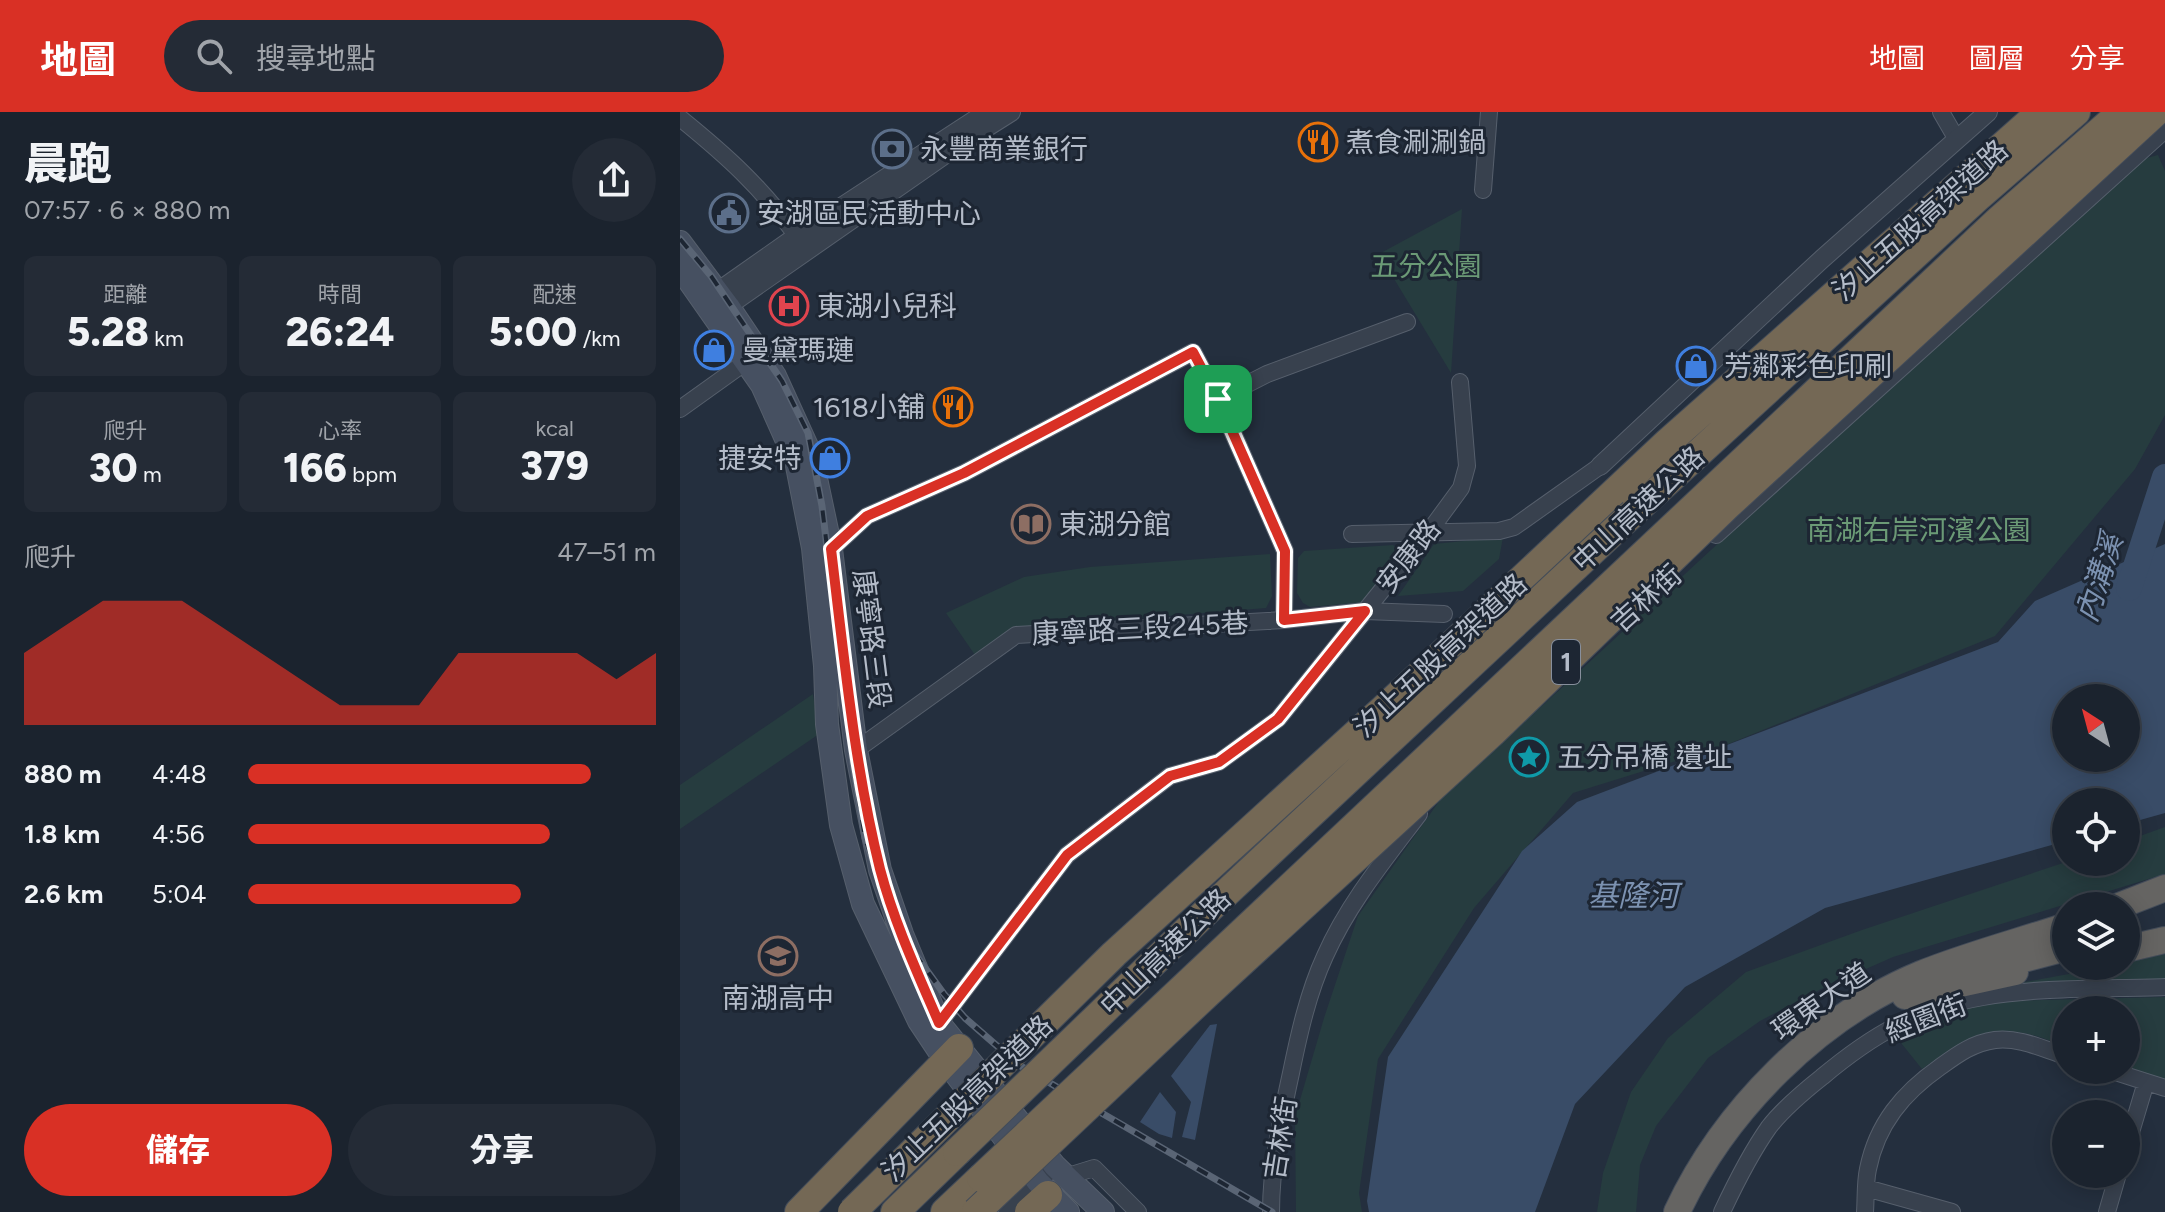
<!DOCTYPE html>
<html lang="zh-TW">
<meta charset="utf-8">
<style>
:root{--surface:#1b232e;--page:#242b36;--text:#f1f3f6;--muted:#a0a4aa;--line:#39404a;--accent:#d93025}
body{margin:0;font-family:Figtree,"Noto Sans TC",sans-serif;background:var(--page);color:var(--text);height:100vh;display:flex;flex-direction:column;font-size:30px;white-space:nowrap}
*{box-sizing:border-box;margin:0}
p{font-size:26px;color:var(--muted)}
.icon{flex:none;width:44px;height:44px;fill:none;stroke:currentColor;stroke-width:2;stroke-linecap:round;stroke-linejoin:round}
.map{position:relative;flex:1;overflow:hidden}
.panel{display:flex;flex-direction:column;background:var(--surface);width:680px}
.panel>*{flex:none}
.needle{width:52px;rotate:324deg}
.fabs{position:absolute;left:1372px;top:572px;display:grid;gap:16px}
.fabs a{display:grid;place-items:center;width:88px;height:88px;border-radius:50%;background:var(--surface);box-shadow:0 4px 20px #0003,0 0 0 2px var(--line);font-size:40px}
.pin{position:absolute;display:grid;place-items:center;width:68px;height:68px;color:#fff;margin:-34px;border-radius:16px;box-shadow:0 4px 12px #0006}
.round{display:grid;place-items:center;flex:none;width:84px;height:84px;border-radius:42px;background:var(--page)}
.headline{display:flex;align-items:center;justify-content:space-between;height:136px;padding:0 24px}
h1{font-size:44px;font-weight:800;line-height:60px}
.stats{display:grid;grid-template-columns:repeat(3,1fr);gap:12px;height:136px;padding:8px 24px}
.stats div{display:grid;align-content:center;border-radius:12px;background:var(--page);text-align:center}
.stats b{font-size:40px;font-weight:800}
.stats small{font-size:22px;font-weight:400}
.stats p{font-size:22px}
.chart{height:224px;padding:16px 24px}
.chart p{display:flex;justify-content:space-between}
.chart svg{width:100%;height:144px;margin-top:8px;fill:var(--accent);opacity:.7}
.action{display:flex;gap:16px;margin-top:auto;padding:16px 24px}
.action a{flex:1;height:92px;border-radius:48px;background:var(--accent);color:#fff;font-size:32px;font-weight:800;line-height:92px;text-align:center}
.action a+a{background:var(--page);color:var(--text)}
ul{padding:0 24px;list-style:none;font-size:26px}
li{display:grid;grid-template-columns:128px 96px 1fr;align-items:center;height:60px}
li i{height:20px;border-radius:10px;background:var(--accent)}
header{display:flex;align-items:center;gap:48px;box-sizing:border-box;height:112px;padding:0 40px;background:var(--accent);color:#fff}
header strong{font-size:38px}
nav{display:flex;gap:44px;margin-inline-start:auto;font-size:28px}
.search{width:560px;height:72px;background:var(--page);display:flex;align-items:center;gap:20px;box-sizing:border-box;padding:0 28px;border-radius:44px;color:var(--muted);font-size:30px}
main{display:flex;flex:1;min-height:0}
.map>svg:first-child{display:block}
.green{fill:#263c3f}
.water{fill:#394c67;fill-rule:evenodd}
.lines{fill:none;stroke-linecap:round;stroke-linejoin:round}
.river{stroke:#394c67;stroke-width:26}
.minor-casing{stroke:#565f6c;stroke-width:18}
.tertiary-casing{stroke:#565f6c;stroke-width:20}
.secondary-casing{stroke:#565f6c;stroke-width:24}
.trunk-casing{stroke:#434c59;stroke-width:28}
.motorway-casing{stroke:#434c59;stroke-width:30}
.minor{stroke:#38414e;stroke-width:16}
.tertiary{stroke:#38414e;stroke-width:18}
.secondary{stroke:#465061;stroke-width:22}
.trunk{stroke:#656462;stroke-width:26}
.motorway{stroke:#746855;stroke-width:28}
.rail-casing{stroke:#5a6575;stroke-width:7}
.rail{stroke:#1d2633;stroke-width:4;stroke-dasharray:12;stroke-linecap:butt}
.motorway-bridge-casing{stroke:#434c59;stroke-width:30;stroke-linecap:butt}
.motorway-bridge{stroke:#746855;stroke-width:28}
.route-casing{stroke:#fff;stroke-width:16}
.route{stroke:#d93025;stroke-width:10}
.labels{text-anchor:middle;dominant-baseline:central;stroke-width:6;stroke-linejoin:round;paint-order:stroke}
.shield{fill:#1d2633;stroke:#878f9c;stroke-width:2}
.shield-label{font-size:26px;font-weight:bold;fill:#b4bcc9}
.poi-label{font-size:28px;fill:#b4bcc9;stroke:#1d2633;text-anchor:start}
.street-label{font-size:28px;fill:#b4bcc9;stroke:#1d2633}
.park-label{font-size:28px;fill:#6b9a76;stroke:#1d2633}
.water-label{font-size:30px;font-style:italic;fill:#7c92b1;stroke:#1d2633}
</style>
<header>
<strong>地圖</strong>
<div class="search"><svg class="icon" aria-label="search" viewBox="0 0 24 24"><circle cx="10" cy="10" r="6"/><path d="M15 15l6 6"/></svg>搜尋地點</div>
<nav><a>地圖</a><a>圖層</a><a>分享</a></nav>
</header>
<main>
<section class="panel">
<div class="headline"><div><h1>晨跑</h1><p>07:57 · 6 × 880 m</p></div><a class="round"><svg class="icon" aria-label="share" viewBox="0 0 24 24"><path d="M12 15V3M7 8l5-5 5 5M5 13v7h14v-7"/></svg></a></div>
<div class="stats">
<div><p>距離</p><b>5.28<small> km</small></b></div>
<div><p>時間</p><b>26:24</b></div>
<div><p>配速</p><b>5:00<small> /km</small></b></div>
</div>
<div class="stats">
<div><p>爬升</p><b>30<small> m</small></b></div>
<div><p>心率</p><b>166<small> bpm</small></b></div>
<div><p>kcal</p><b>379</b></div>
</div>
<div class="chart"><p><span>爬升</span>47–51 m</p>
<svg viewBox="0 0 160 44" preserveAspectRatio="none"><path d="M0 44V22L10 14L20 6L30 6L40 6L50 14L60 22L70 30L80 38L90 38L100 38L110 22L120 22L130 22L140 22L150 30L160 22V44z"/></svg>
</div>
<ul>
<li><b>880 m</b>4:48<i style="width:84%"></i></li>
<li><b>1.8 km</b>4:56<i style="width:74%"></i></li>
<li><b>2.6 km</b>5:04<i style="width:67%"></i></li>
</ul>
<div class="action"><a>儲存</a><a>分享</a></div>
</section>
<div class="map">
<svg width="1485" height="1100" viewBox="0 0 1485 1100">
<rect width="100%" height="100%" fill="#242f3e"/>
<path class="green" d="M1478,43L1485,59V303L1455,357L1315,524L1041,635L893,681L794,796L698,947L679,1081L682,1100H616L615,1005L644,906L678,804L760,688L1212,271L1459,48Z
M782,97L771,261L699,142Z
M823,425L819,447L783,479L718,484L754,432Z
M713,433L717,436L719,444L685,490L630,495L623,491L617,481L618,446L624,439Z
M590,442L592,484L586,496L335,516L295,543L266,501L344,465L410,455Z
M133,582L139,622L0,717V673Z
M1485,715V762L1213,845L1143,876L1080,909L1028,946L976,1014L960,1053L956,1100H917L923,1061L951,980L988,926L1066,860L1182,818L1386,750H1446V729Z
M1485,842V869L1318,875L1432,854H1446V851Z
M1485,885V968L1446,957V898H1386V935C1372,930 1357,923 1343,921C1306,915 1271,937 1242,957L1213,921L1271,899L1322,889Z"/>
<path class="water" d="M1485,432V701L1446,712V690H1386V729L1145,796L1005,875L895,992L855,1100H689L687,1089L708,945L842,739L897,690L1318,530L1355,489ZM1386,586H1446V646H1386Z
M537,912L515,1028L502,1025L511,990L491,964L530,913Z
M480,980L496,1000L492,1026L479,1022L460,1010Z"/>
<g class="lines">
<path class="river" d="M1449,476L1485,365"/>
<defs>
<path id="minor" d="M1261,0L1276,26
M0,6C48,45 80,74 117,124
M803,78L809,0
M538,287L587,262L727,210
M0,297L67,249
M672,422L819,419L834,415L920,354
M1036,423L1485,18
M151,437L187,404L284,361L513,240L538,287L605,439L604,508
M176,638L336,523L604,508L685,499L764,502
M253,910L259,911L387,743L490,664L539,650L598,607L748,421L781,376L787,354L780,270
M1429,958L1485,976
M1446,1037L1466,970
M385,1065L414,1056L458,1100
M1186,1076L1272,1100
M327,1100L375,1054
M591,1100C591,1053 601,1007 611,961C619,922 628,881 645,844C668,792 705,747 739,702
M1042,1100C1056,1070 1070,1042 1089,1015C1104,996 1123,980 1142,965C1192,923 1238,896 1303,885C1358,875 1428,877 1485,875
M1185,1100C1186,1086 1185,1071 1188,1057C1197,1012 1223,981 1260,955C1278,942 1293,931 1315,928C1339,925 1363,937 1386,944
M1427,1100L1438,1062"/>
<path id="tertiary" d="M26,188L117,124L307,0
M36,202L274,36L331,0
M920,354L1142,147L1308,0"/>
<path id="secondary" d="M0,130L48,194L95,264L131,343L151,437L176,638L200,758L222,822L259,911L375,1054L423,1100
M0,156L82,273L116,349L133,436L145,554L147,612L161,713L183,792L239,909L265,948L358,1070L388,1100"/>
<path id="trunk" d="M1439,794L1485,776
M1446,837L1485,828
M1316,854L1386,836
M1225,884L1335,860
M997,1100C1044,999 1137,905 1241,862C1288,843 1338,830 1386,814"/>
<path id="motorway" d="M953,401L1297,86L1396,0
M711,590L988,330L1361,0
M119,1100L279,936
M215,1100L277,1040
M265,1100L301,1066
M349,1100L368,1083"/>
</defs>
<use href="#minor" class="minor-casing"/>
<use href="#tertiary" class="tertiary-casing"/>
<use href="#secondary" class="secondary-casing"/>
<use href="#trunk" class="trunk-casing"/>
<use href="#motorway" class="motorway-casing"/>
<use href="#minor" class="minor"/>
<use href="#tertiary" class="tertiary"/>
<use href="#secondary" class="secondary"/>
<use href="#trunk" class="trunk"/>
<use href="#motorway" class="motorway"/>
<defs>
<path id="rail" d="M0,127L31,164L102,269L128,321L142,394L173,651L185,726L200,771L216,809L235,842L264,882L285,906L339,953L592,1100"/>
</defs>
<use href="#rail" class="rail-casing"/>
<use href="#rail" class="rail"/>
<defs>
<path id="motorway-bridge" d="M277,1040L527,799L953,401
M301,1066L1320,107L1442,0
M172,1100L434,842L711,590
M296,1100L528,881L813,620L1047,394L1476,0"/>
</defs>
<use href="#motorway-bridge" class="motorway-bridge-casing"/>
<use href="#motorway-bridge" class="motorway-bridge"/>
</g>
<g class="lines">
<defs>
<path id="route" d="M513,240L538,287L605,439L604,508L685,499L598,607L539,650L490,664L387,743L259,911C237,860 214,810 200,757C174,652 164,544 151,437L187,404L284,361Z"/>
</defs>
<use href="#route" class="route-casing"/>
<use href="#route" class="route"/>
</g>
<defs>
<symbol id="restaurant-ring" viewBox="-11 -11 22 22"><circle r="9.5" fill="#1d2633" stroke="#e8710a" stroke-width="1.5"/><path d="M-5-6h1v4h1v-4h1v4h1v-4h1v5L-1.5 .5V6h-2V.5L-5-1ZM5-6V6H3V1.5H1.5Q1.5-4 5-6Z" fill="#e8710a"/></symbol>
<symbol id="bank-ring" viewBox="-11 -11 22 22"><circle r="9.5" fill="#1d2633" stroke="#5c6f8a" stroke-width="1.5"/><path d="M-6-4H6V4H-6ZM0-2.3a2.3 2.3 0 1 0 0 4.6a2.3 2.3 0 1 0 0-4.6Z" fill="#5c6f8a"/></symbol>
<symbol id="civic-ring" viewBox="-11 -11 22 22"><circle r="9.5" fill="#1d2633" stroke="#5c6f8a" stroke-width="1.5"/><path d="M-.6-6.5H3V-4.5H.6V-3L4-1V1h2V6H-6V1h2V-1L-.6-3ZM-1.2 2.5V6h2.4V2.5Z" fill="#5c6f8a"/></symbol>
<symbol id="hospital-ring" viewBox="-11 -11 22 22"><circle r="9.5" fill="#1d2633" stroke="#e0444e" stroke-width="1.5"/><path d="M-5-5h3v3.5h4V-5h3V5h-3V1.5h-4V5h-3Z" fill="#e0444e"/></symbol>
<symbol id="shop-ring" viewBox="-11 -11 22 22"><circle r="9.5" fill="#1d2633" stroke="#3f7fe0" stroke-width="1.5"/><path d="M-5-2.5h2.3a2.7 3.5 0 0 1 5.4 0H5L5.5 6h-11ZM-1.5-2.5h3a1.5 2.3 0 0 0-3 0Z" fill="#3f7fe0"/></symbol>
<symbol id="library-ring" viewBox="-11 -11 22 22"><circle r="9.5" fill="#1d2633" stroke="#8d6e63" stroke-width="1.5"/><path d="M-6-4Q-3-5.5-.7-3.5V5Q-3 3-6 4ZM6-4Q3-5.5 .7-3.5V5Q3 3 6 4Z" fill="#8d6e63"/></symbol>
<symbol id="sight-ring" viewBox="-11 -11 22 22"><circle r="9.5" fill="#1d2633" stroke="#0f9aa8" stroke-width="1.5"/><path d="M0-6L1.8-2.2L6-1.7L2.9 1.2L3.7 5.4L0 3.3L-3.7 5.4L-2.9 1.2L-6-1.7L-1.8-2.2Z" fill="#0f9aa8"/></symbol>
<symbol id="school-ring" viewBox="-11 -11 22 22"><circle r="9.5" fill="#1d2633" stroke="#8d6e63" stroke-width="1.5"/><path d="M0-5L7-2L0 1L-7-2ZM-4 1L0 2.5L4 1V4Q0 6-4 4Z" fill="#8d6e63"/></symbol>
</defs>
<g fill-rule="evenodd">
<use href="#restaurant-ring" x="616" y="8" width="44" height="44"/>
<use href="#bank-ring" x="190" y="15" width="44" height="44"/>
<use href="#civic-ring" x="27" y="79" width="44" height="44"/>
<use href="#hospital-ring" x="87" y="172" width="44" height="44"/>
<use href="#shop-ring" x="12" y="216" width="44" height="44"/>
<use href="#shop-ring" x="994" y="232" width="44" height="44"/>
<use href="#restaurant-ring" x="251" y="273" width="44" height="44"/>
<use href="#shop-ring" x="128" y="324" width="44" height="44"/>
<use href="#library-ring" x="329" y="390" width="44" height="44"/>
<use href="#sight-ring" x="827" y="623" width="44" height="44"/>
<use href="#school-ring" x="76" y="822" width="44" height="44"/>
</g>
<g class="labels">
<rect class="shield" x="872" y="528" width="28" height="44" rx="6"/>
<g class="shield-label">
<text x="886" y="550">1</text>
</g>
<g class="poi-label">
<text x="666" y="30">煮食涮涮鍋</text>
<text x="240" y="37">永豐商業銀行</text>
<text x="77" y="101">安湖區民活動中心</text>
<text x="137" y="194">東湖小兒科</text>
<text x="62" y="238">曼黛瑪璉</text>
<text x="1044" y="254">芳鄰彩色印刷</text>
<text x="245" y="295" text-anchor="end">1618小舖</text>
<text x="122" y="346" text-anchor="end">捷安特</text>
<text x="379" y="412">東湖分館</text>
<text x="877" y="645">五分吊橋 遺址</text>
<text x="98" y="886" text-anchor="middle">南湖高中</text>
</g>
<g class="street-label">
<text transform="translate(1240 108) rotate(-42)">汐止五股高架道路</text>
<text transform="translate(958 397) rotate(-43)">中山高速公路</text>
<text transform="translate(728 444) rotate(-52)">安康路</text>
<text transform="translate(966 486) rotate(-42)">吉林街</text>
<text transform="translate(460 516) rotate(-3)">康寧路三段245巷</text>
<text transform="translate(192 527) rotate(83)">康寧路三段</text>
<text transform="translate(760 543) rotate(-43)">汐止五股高架道路</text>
<text transform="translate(485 840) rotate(-44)">中山高速公路</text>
<text transform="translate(1141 889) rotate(-35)">環東大道</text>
<text transform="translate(1246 906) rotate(-21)">經園街</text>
<text transform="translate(287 986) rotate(-44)">汐止五股高架道路</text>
<text transform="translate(600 1026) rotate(-81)">吉林街</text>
</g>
<g class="park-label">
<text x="746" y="154">五分公園</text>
<text x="1239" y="418">南湖右岸河濱公園</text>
</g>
<g class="water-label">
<text transform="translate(1419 466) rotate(-72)">內溝溪</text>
<text x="953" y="783">基隆河</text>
</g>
</g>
</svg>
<div class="fabs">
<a><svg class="needle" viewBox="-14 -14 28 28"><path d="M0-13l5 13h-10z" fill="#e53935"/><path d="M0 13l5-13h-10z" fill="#a0a4aa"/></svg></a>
<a><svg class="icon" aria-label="locate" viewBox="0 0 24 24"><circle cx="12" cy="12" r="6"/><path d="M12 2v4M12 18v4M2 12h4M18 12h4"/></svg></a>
<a><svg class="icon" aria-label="layers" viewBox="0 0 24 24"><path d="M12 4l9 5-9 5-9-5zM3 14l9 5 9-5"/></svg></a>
<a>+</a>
<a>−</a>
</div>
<div class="pin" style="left:538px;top:287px;background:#1e9e55"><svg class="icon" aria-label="arrive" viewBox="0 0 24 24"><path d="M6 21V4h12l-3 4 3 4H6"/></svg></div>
</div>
</main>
